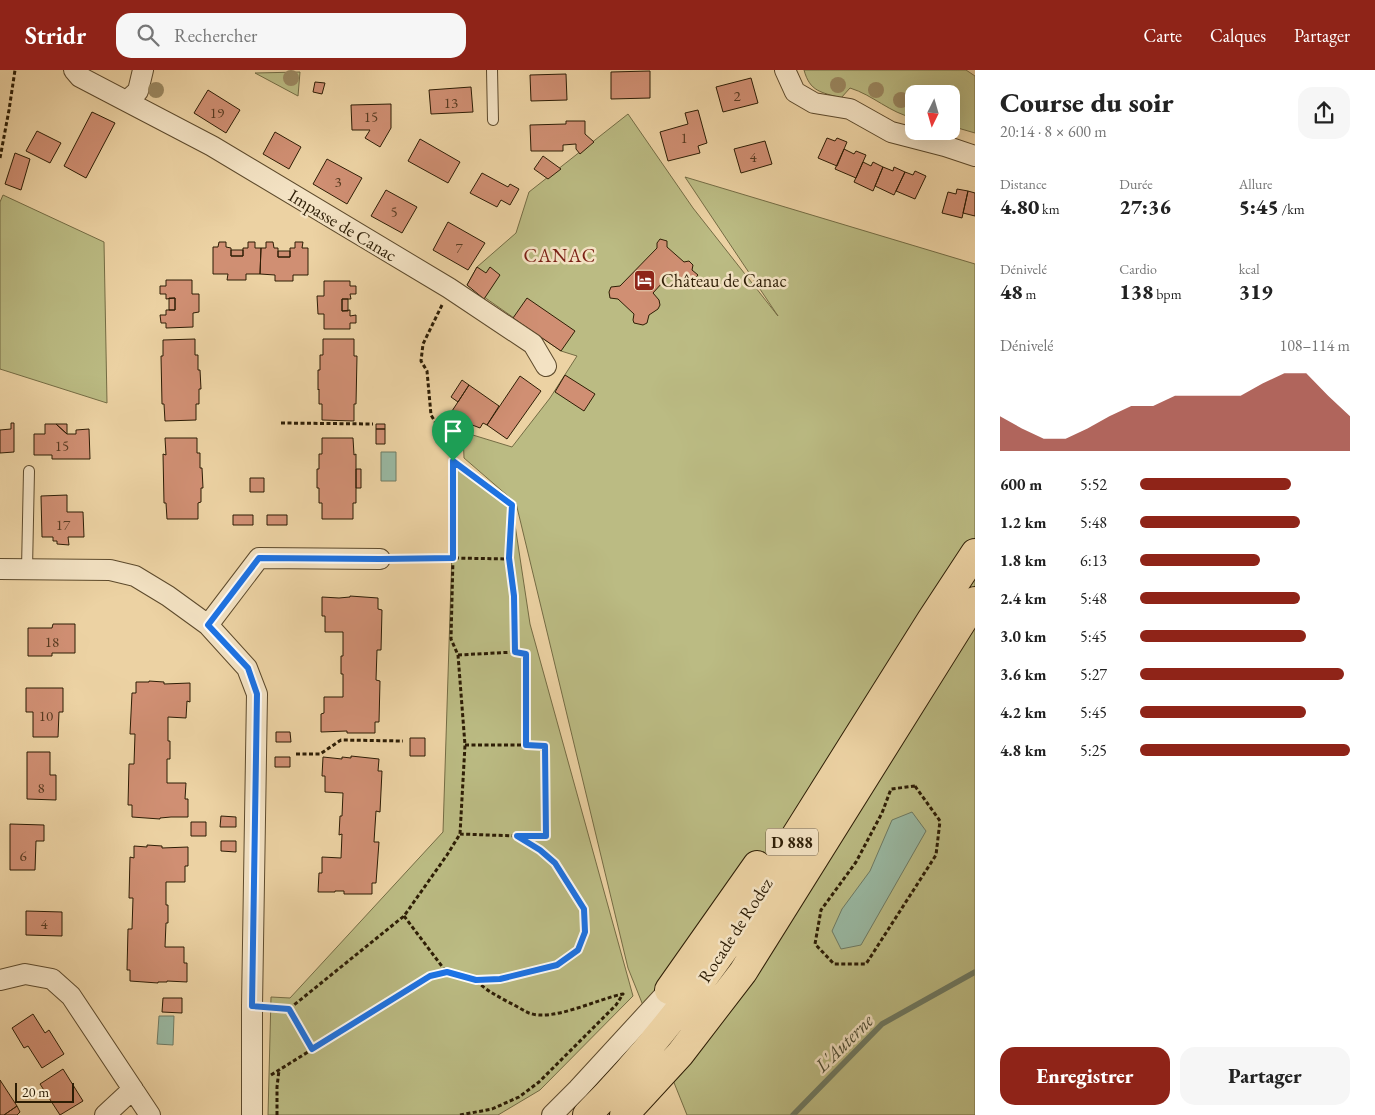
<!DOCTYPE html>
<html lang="fr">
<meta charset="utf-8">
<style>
:root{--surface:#fff;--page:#f6f6f6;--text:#222;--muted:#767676;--accent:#8f2418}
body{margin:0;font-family:"EB Garamond",serif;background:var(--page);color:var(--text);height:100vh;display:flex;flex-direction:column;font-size:19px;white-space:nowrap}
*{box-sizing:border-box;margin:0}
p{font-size:16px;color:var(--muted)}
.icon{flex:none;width:28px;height:28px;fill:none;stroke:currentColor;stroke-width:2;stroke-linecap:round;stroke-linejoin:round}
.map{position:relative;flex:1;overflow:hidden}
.drawer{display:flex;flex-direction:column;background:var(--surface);width:400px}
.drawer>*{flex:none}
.needle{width:32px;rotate:185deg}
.controls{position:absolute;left:905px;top:15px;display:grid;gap:10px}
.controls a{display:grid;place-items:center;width:55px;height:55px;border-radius:10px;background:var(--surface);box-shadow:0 5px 20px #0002;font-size:25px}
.scale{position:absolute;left:15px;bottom:12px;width:59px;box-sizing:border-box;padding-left:5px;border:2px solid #2d1d05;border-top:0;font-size:14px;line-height:18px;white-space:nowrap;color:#2d1d05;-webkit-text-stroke:4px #f3e2c3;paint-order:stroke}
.pin{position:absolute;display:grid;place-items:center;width:42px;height:42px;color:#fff;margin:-51px -21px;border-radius:50% 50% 50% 0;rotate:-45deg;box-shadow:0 0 5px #0007}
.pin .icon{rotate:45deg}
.round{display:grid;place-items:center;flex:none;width:52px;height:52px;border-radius:15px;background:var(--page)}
.headline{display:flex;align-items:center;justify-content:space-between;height:85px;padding:0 25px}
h1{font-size:28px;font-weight:800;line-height:38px}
.metrics{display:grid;grid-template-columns:repeat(3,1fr);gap:8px;height:85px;padding:5px 25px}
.metrics div{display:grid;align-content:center}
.metrics b{font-size:21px;font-weight:800}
.metrics small{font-size:14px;font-weight:400}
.metrics p{font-size:14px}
.chart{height:140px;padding:10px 25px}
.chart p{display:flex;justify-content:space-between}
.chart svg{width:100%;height:90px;margin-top:5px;fill:var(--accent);opacity:.7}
.primary-button{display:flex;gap:10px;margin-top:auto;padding:10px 25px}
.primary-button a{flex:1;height:58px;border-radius:15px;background:var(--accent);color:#fff;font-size:20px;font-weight:800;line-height:58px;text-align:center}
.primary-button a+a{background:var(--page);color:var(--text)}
ul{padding:0 25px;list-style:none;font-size:16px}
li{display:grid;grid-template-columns:80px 60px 1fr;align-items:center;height:38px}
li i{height:12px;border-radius:6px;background:var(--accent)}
header{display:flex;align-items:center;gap:30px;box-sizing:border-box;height:70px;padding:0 25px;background:var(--accent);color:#fff}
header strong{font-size:24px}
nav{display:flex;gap:28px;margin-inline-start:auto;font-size:18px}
.search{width:350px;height:45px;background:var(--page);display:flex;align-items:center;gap:12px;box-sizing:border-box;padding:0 18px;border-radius:15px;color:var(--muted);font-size:19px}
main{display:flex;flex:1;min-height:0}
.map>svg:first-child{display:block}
.green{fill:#bbbb83;stroke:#746c44}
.water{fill:#99b8a2;stroke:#6e7a63}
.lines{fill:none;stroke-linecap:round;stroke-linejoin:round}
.stream{stroke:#6e7a63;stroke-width:5.5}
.building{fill:#d08f73;stroke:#2d1d05}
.service-casing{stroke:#5d4a2c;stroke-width:12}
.minor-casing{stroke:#5d4a2c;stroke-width:22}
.trunk-casing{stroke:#2d1d05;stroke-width:30}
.path{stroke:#2d1d05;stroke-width:3;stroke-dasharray:4 2.5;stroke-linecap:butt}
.service{stroke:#f3e2c3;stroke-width:10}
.minor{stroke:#f3e2c3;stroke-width:20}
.trunk{stroke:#ecd2a3;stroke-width:28}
.tree{fill:#9b8861}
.route-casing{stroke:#fff;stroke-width:10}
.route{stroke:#1a73e8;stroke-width:6}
.labels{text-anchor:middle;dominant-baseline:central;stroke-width:5;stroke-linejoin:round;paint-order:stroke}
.number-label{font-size:15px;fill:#563a20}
.shield{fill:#f3e2c3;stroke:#68583e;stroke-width:1}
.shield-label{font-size:16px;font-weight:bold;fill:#2d1d05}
.street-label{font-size:18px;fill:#2d1d05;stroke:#f3e2c3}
.poi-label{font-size:18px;fill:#2d1d05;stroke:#f3e2c3;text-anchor:start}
.neighbourhood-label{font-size:19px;letter-spacing:1px;fill:#7a1f14;stroke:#f3e2c3}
.water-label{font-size:19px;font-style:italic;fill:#4d4c34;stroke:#f3e2c3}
</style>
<header>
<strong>Stridr</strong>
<div class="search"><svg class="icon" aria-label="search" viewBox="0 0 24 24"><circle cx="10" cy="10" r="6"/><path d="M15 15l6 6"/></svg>Rechercher</div>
<nav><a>Carte</a><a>Calques</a><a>Partager</a></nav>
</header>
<main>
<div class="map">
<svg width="975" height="1045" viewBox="0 0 975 1045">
<rect width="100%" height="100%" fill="#ecd2a3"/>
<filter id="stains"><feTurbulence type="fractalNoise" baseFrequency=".004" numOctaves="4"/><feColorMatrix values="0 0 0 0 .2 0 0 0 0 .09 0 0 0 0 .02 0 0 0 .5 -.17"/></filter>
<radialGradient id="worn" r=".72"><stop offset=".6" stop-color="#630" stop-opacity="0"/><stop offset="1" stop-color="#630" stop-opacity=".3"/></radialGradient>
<path class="green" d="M804,0H966L975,6V63L951,56V24H914V48C890,43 873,25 850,18L841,28C821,22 810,22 804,0Z
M300,2L298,26L255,3Z
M628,44L693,138L778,246L685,107L975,194V1045H687L628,898L516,433L464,388L463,362L512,377L550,328L577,286L561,281L467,215L477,197L516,163L529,122Z
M3,125L104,172L107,333L0,299V132Z
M455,388L512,435L530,554L633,926L540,1020L498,1045H268L271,927L290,928L443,762Z"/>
<path class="water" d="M381,382H396V411H381Z
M912,742L926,761L861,875L841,879L832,861L842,839L870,801L892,750Z
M159,946H174L173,975L157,974Z"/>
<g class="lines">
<path class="stream" d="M793,1045L882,954L975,902"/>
</g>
<path class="building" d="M650,1V28L611,29V2Z
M566,4L567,30L531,31L530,5Z
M751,8L758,33L723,42L716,17Z
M315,12L325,13L322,24L313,22Z
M471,17L473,42L431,44L429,20Z
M208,20L240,40L226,63L194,43Z
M391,34V58L380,77L365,68L370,60H352L351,35Z
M698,40L707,73L698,76L700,83L668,91L660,62L688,54L685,43Z
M92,42L115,53L86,108L64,96Z
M566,51H585V64L594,72L580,84L576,79V74L563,75V81H531L530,55L566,54Z
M37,61L61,73L50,93L26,81Z
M275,62L301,77L289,99L263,84Z
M827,68L835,71L837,68L847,72L837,96L818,88Z
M420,69L460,92L448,113L408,91Z
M765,71L772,94L741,103L734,79Z
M844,79L854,84L856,81L866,85L856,108L835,99Z
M15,83L30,89L21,120L5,114Z
M543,86L561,99L548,109L534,99Z
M327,89L362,108L347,134L313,114Z
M863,92L871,96L873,92L883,97L873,121L854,112Z
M883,97L893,101L894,97L905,102L894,125L875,116Z
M915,101L926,106L915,129L896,121L905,102L913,105Z
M482,103L508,117L510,114L519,119L510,135L501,130L497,137L470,123Z
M957,119L968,121L962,148L942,143L948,122L956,124Z
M386,120L417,137L402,163L371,146Z
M968,121L975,123V146L963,143Z
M448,152L485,173L468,200L433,180Z
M660,169L667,171V177L684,192L689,191L693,195L692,200L698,205L688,216L672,202L653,223L659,230L660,235L658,239L649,245L647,253L643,255L634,253L633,250L634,244L618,229L610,228L609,222L611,217L620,216L657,178V173Z
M219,172H226V177L231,178V186H243V178H248V172H255V178H261L260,204H246V210H227L228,204H213V177H218Z
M266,172H273L274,178H278V187H290V178H295V172H303L302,178H308V205H293V211H275V205L260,204L261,178H266Z
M231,180H243V186H231Z
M278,181H290V187H278Z
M477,197L486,203L490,197L500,205L484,229L467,215Z
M166,210H192V224H199V242L193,243V257L166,258V253H161L160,245H166V240H175V228L166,229V224H160V216H166Z
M324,211H350V216H356V224H350L351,229H342V241L350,240V246L356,245V253H350V259H324V244H318L317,226H324Z
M169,228H175V240H169Z
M527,228L575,261L561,281L513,248Z
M342,229H348V241H342Z
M195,269V285H198V300H200L201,319H199V334H196V350L165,351L164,334H162L161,286H163V270Z
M323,269H354V286H357L356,334H354V351L322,350V334H319V319L318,320V300H320V285H323Z
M565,305L595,324L584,341L555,322Z
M520,306L541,321L507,369L487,355Z
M462,310L469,315L458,332L451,327Z
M469,315L499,336L487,355L483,353L480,358L457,349L460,346L452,341Z
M11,353H14V382L0,383V360L11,359Z
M45,354H56L67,364H76V360L89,359L90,389H52V385H34V364H45Z
M56,354H67V364Z
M376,354H385V359H376Z
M376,359H385V374H376Z
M165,368H197V383H200V398H202L203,418H201V432L198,433V449H167L166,433H164L163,384L166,385Z
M322,368H353L354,385L356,384V433H353V449H322V433H319V418H317V399H319V384H322Z
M356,399H361V418H356Z
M250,408H264V422H250Z
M67,425V442H83L84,467H68L69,475L57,474V471H53V467H42L41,426Z
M233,445H253V455H233Z
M267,445H287V455H267Z
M350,526L378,528V539L382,540L381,580H377L376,610L380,611L379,652H375V663H347V661L321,662V644L324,643V627H343V604H341V586H343V562H325V546H322V527L339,528L350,527Z
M53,554H75V583H52V586H28V558H52Z
M149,611L164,612V614L190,613V632L187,631L186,648L168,647V671H170V689H167V713H186L185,729H188V747H171L160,748V749L132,747V735H128L129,694H134L135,664H130L132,623H136V612H149Z
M26,618H63V642H59L58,667H33V642H26Z
M276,662H290L291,672H276Z
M410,668H425V686H410Z
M27,682H50V705H56V730L27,729Z
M351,686L379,689L378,701H382L380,742L376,741L374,772H379L376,813H372V824H344V821H335V822H318L319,803H322V787L341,788L342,764L339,765L340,746H342L343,723L325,722V706H322L323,687L342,689V687L351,688Z
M275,687H290V697H275Z
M221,746L236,747V757H220Z
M191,752H206V766H191Z
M10,754L44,755V771H36L35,800H10Z
M221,771H236V782L221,781Z
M147,775L162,776V778L188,777V796H185V812H166V835H168V853H166L165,877H184V893H187V912L167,911V912H158V913L130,911V900H127L128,859H132L133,828H129L130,787L134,788V776L147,777Z
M26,841L62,842V866L26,865Z
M163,928H182V943L162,942Z
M33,944L45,963L49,960L64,984L42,998L28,976L24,978L12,958Z
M63,999L83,1031L60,1045L40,1014Z
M0,1010L17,1036L4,1045H0Z
M17,1036L20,1042L17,1045H4Z"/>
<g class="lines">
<defs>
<path id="service" d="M492,0L493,50
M27,499L29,401"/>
<path id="minor" d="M74,0L80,7L212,76L449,218L533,274L546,296
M785,0L795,22L814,33L850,39L891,62L945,76L975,86
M127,31L138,21L143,0
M0,499L110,500L135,506L168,526L208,555L247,598L257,624L252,936V1045
M208,555L259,488L380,489
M0,910L25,904L52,909L71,926L150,1045
M105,1045L133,1019
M552,1045L578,1019L669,920"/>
<path id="trunk" d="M669,920L757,795
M587,1045C638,994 683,937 725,878L931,550L975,483
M624,1045L680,984L743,902L975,531"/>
</defs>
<use href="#service" class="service-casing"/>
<use href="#minor" class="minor-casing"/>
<use href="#trunk" class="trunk-casing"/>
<path class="path" d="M0,88L9,40L15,0
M442,235L423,274L421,291L427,301L431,345L442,363L453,391L511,435L509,489L453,488V391
M281,353L373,354
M509,489L514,526L515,582
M458,585L515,582L526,584L525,675L545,676L546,766H519
M465,675H525
M296,684H320L341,670L403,671
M915,716L940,751L936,785L866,894H834L815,874L821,840L856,792L882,743L891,719Z
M404,846L447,903
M270,937L289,939L404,846L447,785L460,764L465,675L458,585L451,569L453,488L398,489
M289,939L312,979
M271,1005L430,906L447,903L476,910L500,909L557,895L578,879L585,863L584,839L555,793L540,780L517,766L460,764
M277,1045V1017L279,1000
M460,1045L492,1039L519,1027L539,1012L616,935L623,924C597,929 553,952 529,943C522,940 515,935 508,932C496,925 485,920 476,910"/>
<use href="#service" class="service"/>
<use href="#minor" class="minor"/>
<use href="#trunk" class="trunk"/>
</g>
<g class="tree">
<circle cx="291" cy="8" r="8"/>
<circle cx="838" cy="15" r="8"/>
<circle cx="156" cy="20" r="8"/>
<circle cx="876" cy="20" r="8"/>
<circle cx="901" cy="30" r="8"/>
</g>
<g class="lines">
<defs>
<path id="route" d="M453,391L512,435L509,488L514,526L515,582L526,584V675L545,676L546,766H517L540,780L555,793L584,839L585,862L578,880L557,895L500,909L476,910L447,902L430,906L312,979L289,939L252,936L257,624L248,598L208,555L259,488L380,489L453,488Z"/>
</defs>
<use href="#route" class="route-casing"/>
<use href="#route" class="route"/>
</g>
<defs>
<symbol id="hotel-square" viewBox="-11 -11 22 22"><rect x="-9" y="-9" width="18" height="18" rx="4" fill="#8f2418" stroke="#f3e2c3"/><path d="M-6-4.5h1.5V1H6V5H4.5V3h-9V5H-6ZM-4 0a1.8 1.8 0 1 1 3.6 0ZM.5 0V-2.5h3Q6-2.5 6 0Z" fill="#fff"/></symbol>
</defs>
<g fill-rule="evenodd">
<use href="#hotel-square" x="632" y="198" width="25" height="25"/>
</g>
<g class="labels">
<g class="number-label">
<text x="737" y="25">2</text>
<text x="451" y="32">13</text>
<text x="217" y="42">19</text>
<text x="371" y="46">15</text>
<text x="684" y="67">1</text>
<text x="753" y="86">4</text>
<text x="338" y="111">3</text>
<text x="394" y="141">5</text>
<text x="459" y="177">7</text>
<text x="62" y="375">15</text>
<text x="63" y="454">17</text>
<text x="52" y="571">18</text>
<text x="46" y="645">10</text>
<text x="41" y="717">8</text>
<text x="23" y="785">6</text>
<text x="44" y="853">4</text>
</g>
<rect class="shield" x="766" y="758.5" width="52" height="27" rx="4"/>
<g class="shield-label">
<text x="792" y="772">D 888</text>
</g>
<g class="street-label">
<text transform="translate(343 155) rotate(31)">Impasse de Canac</text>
<text transform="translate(735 860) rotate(-57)">Rocade de Rodez</text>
</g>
<g class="poi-label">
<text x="661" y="210">Château de Canac</text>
</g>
<g class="neighbourhood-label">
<text x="560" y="185">CANAC</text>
</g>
<g class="water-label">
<text transform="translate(844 973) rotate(-45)">L'Auterne</text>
</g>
</g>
<rect width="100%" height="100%" filter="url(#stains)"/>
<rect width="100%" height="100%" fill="url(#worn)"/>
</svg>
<div class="controls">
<a><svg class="needle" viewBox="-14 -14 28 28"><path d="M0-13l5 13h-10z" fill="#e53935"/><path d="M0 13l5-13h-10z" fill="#767676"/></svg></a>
</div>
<div class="scale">20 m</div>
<div class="pin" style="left:453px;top:391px;background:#1e9e55"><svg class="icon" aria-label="arrive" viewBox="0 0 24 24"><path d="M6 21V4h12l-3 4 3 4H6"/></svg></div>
</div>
<section class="drawer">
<div class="headline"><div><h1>Course du soir</h1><p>20:14 · 8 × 600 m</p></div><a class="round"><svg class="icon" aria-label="share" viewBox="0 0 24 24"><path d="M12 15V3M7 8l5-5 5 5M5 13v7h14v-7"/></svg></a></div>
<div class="metrics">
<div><p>Distance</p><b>4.80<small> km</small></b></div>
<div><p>Durée</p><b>27:36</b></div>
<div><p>Allure</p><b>5:45<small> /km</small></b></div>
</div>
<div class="metrics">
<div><p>Dénivelé</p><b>48<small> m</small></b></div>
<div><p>Cardio</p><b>138<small> bpm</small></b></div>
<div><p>kcal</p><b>319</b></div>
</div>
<div class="chart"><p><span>Dénivelé</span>108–114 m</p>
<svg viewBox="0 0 160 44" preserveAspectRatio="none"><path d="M0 44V27L10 33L20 38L30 38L40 33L50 27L60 22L70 22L80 17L90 17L100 17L110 17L120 11L130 6L140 6L150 17L160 27V44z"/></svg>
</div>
<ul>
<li><b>600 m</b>5:52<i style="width:72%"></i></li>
<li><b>1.2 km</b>5:48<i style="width:76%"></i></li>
<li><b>1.8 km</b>6:13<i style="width:57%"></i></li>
<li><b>2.4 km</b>5:48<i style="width:76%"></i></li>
<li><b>3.0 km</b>5:45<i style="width:79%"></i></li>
<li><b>3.6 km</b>5:27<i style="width:97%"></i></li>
<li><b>4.2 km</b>5:45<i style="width:79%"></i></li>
<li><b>4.8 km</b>5:25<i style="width:100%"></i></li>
</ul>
<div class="primary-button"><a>Enregistrer</a><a>Partager</a></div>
</section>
</main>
